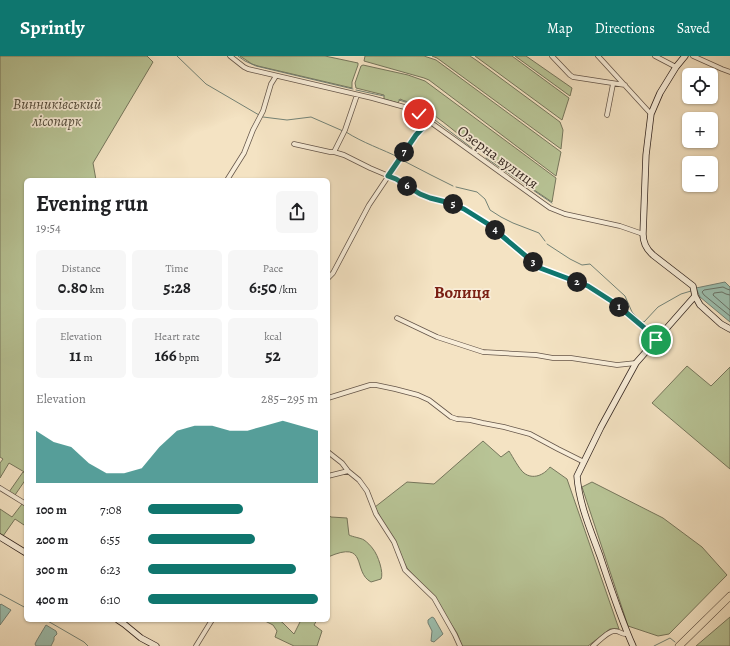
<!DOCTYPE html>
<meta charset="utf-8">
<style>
:root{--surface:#fff;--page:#f6f6f6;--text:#202124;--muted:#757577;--accent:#0f766e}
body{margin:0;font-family:Alegreya,serif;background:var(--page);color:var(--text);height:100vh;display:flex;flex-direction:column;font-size:15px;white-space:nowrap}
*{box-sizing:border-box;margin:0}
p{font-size:13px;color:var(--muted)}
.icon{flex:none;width:22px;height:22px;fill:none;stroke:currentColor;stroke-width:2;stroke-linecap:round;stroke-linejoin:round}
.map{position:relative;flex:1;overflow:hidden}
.panel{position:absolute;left:24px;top:122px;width:306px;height:444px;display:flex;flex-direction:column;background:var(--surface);border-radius:6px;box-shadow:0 1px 3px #0004}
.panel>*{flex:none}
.controls{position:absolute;left:682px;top:12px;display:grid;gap:8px}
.controls a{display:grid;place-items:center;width:36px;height:36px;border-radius:6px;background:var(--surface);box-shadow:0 1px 3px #0004;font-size:20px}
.pin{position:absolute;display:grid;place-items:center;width:34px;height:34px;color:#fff;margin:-17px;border:2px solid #fff;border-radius:50%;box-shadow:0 1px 4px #0007}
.km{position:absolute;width:20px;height:20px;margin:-10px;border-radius:50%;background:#222;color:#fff;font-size:11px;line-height:20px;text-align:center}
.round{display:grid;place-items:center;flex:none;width:42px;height:42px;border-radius:6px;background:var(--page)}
.headline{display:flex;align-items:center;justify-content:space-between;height:68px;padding:0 12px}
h1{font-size:22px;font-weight:600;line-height:30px}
.figures{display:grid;grid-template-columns:repeat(3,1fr);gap:6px;height:68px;padding:4px 12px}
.figures div{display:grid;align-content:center;border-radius:6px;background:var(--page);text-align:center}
.figures b{font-size:17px;font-weight:600}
.figures small{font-size:11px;font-weight:400}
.figures p{font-size:11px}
.chart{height:112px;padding:8px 12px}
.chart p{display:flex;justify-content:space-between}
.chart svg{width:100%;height:72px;margin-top:4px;fill:var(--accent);opacity:.7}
ul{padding:0 12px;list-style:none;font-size:13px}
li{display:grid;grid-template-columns:64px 48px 1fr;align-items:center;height:30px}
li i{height:10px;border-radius:5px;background:var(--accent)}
header{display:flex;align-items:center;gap:24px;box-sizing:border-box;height:56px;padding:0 20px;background:var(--accent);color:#fff}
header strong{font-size:19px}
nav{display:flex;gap:22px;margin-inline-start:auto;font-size:14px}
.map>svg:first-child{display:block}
.green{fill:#b8c496;stroke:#76765c}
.water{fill:#9cbfaf;stroke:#738276}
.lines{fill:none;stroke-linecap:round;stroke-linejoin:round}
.shore{stroke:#687368;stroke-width:1}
.stream{stroke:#738276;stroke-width:1}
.street-casing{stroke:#65564a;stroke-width:5.5}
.secondary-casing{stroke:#352721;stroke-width:7}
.highway-casing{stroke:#352721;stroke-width:8}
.street{stroke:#f8edd8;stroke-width:4}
.secondary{stroke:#f8edd8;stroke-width:5.5}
.highway{stroke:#f4e3c3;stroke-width:7}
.route-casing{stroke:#fff;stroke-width:8}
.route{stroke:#0f766e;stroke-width:5}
.labels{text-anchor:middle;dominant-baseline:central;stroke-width:3.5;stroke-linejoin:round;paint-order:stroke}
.park-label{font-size:15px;font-style:italic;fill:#564e3e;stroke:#f8edd8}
.street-label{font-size:15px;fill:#352721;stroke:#f8edd8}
.quarter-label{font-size:17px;font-weight:bold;fill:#7a1f14;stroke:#f8edd8}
</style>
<header>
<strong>Sprintly</strong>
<nav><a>Map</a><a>Directions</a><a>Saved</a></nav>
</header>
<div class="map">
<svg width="730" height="590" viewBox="0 0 730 590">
<rect width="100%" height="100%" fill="#f4e3c3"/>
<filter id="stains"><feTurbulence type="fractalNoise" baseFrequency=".005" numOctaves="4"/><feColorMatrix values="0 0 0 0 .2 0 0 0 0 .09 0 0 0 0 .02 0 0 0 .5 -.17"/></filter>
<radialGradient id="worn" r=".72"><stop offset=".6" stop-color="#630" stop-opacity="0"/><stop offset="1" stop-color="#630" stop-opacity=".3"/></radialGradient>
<path class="green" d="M0,0H147L153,6L93,107L96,124H26V417L9,407L0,422V407L3,403L0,401Z
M240,0H325L358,7V9L352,26V32L258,10L252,8Z
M365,0H424L436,4L561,96L556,120L429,24L424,22L364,5Z
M432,0H470L476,4L560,66L563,74L561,93L437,2Z
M475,0H512L569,42L562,64Z
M515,0H526L572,32L570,40Z
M363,9L408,19L425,25L556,122L552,146C524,128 497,107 470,87C452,74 435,57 414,48C409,46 404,45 400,43L398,47L384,43V39L356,32L355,27L361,10Z
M687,310L711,330L730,311V413L652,347Z
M483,385L501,401L509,395C513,401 519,413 524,417C533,424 544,419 550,411L567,423L619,573H610L588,590H462L457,577L434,542L407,512L375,451L407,426L434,428Z
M23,416L26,418V423L15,439L9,436Z
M592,426L663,462L702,491L727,519L669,578L658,580L628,570L582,431Z
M22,448L26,450V465L24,469L15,463L3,480L0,478V453L12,461Z
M328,459L331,461L347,462L349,479C353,481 361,482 364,484C367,486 371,490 373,493C378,499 384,517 381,523L371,526C352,516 369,483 328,501Z
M730,561V590H696Z
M263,564H279L283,567L294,578L301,564H317L314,569L322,575L317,590H294L275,581L277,575L273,569Z"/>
<path class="water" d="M725,226L730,231V266L700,241L696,232Z
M1,548L11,554L0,569V549Z
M432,561L434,562L443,578L434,586L431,585L432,575L428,567V564Z
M46,569L56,575L57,578L54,581V584L51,590H36L35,588L37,584Z"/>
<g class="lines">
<path class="shore" d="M730,234L727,233L723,231L704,234L702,236L704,239L730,260
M730,239L726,238L722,236L714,237L713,239L730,254"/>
<path class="stream" d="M177,0L206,28L259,59
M238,0L245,5L256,10L353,33
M356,34L384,40
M399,44L415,49L472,92
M263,61L287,64L311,61L343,75
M346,76C363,87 382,93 400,102
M486,102L552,147
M402,104L431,119L453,130
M456,131L477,136L485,143L490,154L501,161L513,167L539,177L545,185
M547,188L570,203L582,209L590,208L625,240L632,256L642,266H644L658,251L681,238L691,235
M0,538L26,552
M46,564L84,586L88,590
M654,590L670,582L675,586"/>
<defs>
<path id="street" d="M230,0L244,11L248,13L372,42L408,52L419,58L550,152L565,158L620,170L643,178
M552,0L570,19L573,21L625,29
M598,0L651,58
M655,0L676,11
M693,0L722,13L730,16
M607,59L613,28
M294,88L330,96H334L344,99L370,112L396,123L420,138L430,142L446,146L464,153L488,168L540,212L588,230L615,248L648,275L656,284
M334,96L345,74L357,39
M227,124L244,97L253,74L263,55L271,28L276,20
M328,222L333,217L369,149L416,79L428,66
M397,262L437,281L483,296L536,299L553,302H571L617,309L636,307
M328,342L370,329H376L395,333L418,339L429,344L451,361L457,363L470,364L483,367L504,371L530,378L558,393L584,406
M328,396L342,407L348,415L359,424L367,435L376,458L394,486L405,514L434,542L455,579L460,590
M328,420L348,415
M0,432L26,448
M196,590L212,564
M593,590C598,586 609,574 615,575C620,575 622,579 627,578"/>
<path id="secondary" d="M685,0L676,11L660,37L651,58L646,99L643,178C643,187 646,193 653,199L693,230L695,240L700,249L721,268L730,273
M0,481L26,497
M118,564L124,568L141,582L156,590
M633,590C620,561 610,530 600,500C591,475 579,448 577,420L601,371L636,307L695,240"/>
<path id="highway" d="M679,590L730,540"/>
</defs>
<use href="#street" class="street-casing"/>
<use href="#secondary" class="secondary-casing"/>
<use href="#highway" class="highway-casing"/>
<use href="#street" class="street"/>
<use href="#secondary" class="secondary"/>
<use href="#highway" class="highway"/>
</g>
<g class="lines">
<defs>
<path id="route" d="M419,58L428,66L416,79L388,120L396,123L420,138L430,142L446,146L464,153L488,168L540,212L588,230L616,248L648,275L656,284"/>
</defs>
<use href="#route" class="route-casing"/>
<use href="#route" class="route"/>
</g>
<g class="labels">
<g class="park-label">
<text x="57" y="48">Винниківський<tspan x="57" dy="17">лісопарк</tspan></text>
</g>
<g class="street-label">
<text transform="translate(498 101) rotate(36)">Озерна вулиця</text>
</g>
<g class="quarter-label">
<text x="462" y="236">Волиця</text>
</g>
</g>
<rect width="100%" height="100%" filter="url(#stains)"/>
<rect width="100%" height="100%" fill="url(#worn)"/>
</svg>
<div class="controls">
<a><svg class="icon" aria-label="locate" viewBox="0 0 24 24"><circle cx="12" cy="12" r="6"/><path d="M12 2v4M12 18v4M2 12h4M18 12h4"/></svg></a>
<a>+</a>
<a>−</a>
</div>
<div class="pin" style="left:656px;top:284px;background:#1e9e55"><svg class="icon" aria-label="arrive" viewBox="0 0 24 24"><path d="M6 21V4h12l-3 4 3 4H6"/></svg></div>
<div class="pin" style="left:419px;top:58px;background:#d93025"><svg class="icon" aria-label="check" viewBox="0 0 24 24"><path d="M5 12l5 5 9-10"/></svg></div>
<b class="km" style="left:619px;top:251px">1</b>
<b class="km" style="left:577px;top:226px">2</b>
<b class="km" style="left:533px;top:206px">3</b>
<b class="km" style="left:495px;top:174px">4</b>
<b class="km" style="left:453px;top:148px">5</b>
<b class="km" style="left:407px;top:130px">6</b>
<b class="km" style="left:404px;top:96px">7</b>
<section class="panel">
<div class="headline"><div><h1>Evening run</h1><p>19:54</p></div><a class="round"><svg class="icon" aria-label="share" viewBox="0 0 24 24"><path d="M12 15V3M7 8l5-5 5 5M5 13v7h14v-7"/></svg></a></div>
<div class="figures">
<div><p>Distance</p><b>0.80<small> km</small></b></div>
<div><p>Time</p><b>5:28</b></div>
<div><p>Pace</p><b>6:50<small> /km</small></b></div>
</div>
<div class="figures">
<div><p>Elevation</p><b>11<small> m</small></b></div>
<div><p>Heart rate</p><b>166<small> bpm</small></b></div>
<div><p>kcal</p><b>52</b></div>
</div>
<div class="chart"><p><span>Elevation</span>285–295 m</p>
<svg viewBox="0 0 160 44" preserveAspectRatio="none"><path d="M0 44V12L10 19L20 22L30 32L40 38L50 38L60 35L70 22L80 12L90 9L100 9L110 12L120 12L130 9L140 6L150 9L160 12V44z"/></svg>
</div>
<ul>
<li><b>100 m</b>7:08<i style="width:56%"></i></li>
<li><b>200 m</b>6:55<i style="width:63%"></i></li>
<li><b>300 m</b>6:23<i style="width:87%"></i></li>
<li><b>400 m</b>6:10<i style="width:100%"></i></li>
</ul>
</section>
</div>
